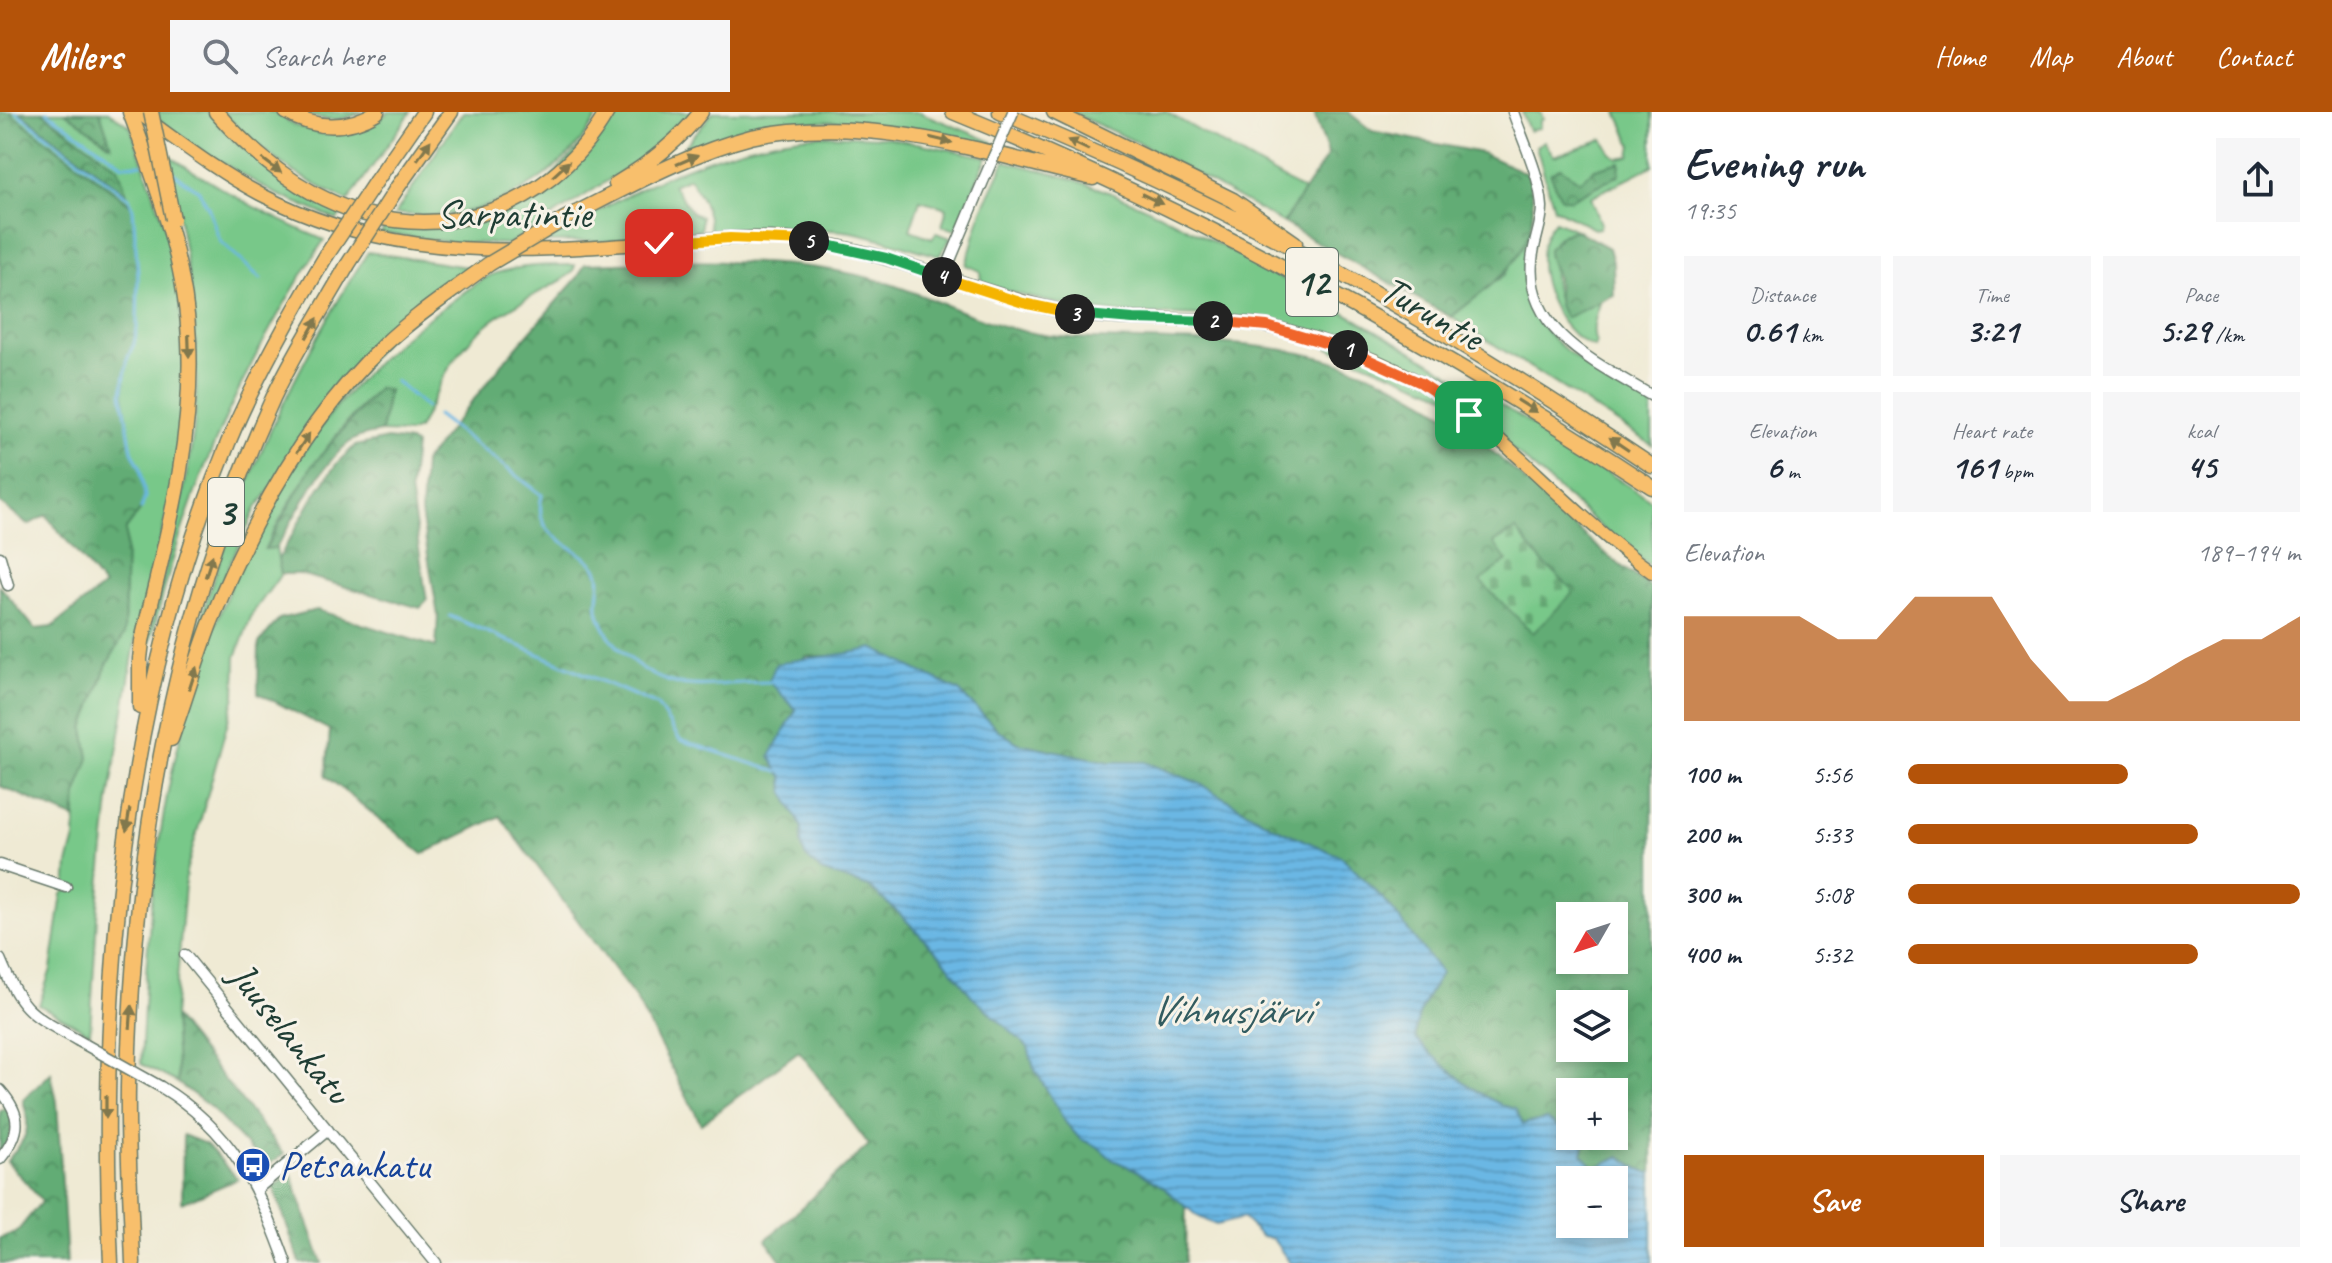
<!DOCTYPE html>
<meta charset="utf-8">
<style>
:root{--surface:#fff;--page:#f6f6f7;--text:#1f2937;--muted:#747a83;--accent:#b45309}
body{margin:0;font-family:Caveat,sans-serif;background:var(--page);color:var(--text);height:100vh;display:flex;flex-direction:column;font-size:30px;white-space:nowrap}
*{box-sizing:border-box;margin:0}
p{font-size:26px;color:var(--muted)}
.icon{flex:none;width:44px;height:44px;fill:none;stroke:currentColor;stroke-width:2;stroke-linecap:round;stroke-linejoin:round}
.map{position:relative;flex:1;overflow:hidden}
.panel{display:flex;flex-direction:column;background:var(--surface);width:680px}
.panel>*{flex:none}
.needle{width:52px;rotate:231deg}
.buttons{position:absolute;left:1556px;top:790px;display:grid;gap:16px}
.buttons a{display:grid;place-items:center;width:72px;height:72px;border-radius:0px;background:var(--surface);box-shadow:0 4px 12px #0003;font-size:40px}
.pin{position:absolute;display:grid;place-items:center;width:68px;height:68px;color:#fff;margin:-34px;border-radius:16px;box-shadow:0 4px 12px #0006}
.km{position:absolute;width:40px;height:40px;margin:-20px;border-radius:50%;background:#222;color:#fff;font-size:22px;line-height:40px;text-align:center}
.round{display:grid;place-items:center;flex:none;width:84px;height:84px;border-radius:0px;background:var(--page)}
.head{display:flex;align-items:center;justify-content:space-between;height:136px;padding:0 32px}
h1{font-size:44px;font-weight:800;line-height:60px}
.stats{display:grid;grid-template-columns:repeat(3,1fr);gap:12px;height:136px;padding:8px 32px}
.stats div{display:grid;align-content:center;border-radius:0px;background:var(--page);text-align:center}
.stats b{font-size:34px;font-weight:800}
.stats small{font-size:22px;font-weight:400}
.stats p{font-size:22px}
.chart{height:224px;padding:16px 32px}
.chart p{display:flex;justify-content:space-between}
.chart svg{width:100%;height:144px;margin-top:8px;fill:var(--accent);opacity:.7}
.cta{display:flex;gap:16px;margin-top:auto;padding:16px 32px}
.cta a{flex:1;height:92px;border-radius:0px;background:var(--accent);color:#fff;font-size:32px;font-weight:800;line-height:92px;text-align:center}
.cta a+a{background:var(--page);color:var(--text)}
ul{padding:0 32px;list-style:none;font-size:26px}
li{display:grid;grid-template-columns:128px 96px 1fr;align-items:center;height:60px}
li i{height:20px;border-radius:10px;background:var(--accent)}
header{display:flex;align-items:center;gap:48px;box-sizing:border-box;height:112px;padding:0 40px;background:var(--accent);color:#fff}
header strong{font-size:38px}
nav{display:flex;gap:44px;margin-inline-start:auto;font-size:28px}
.search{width:560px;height:72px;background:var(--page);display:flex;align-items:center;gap:20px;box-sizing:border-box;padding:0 28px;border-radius:0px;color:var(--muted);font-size:30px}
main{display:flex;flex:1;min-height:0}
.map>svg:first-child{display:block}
.green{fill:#78c889;stroke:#4c825e;stroke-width:2}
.forest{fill:url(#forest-crowns);stroke:#407454;stroke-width:2;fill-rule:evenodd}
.cemetery{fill:url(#cemetery-stones);stroke:#4c825e;stroke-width:2}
.water{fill:url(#water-rules);stroke:#457a8c;stroke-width:2;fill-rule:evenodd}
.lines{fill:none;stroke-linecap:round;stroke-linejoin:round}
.stream{stroke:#6bb7e4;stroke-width:3}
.minor-casing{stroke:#687a6c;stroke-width:13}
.major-casing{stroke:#687a6c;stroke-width:15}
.highway-casing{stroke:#687a6c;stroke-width:17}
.minor{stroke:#fff;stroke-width:10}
.major{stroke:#f8bf6c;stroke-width:12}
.highway{stroke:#f8bf6c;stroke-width:14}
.minor-bridge-casing{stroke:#687a6c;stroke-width:13;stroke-linecap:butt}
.highway-bridge-casing{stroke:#687a6c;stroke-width:17;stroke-linecap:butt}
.minor-bridge{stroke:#fff;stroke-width:10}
.highway-bridge{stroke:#f8bf6c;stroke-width:14}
.oneway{fill:#81784d}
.split-1-casing{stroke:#fff;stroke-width:16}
.split-2-casing{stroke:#fff;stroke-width:16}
.split-3-casing{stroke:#fff;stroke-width:16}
.split-4-casing{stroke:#fff;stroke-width:16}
.split-5-casing{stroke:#fff;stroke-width:16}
.split-6-casing{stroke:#fff;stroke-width:16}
.split-1{stroke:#f0652b;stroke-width:10}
.split-2{stroke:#f0652b;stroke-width:10}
.split-3{stroke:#22a559;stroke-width:10}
.split-4{stroke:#f5b400;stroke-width:10}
.split-5{stroke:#22a559;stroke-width:10}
.split-6{stroke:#f5b400;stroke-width:10}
.labels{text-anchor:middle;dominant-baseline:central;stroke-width:6;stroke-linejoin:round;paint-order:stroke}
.shield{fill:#f7f3e8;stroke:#60746a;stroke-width:2}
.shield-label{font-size:38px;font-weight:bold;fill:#1f3d34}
.street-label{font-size:40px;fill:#1f3d34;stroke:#f7f3e8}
.transit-label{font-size:40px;fill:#164399;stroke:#f7f3e8;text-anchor:start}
.water-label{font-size:42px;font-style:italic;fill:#325c60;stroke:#f7f3e8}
</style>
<header>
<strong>Milers</strong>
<div class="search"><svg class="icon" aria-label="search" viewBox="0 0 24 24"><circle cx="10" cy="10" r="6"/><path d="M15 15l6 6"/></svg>Search here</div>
<nav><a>Home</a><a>Map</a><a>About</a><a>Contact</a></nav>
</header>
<main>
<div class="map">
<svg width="1652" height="1151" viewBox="0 0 1652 1151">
<defs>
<pattern id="forest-crowns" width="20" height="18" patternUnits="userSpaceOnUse" patternTransform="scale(2)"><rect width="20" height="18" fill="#62ac75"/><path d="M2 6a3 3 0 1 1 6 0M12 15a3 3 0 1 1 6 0" fill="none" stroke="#508d61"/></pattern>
<pattern id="cemetery-stones" width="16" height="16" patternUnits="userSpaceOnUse" patternTransform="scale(2)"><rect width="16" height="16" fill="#78c889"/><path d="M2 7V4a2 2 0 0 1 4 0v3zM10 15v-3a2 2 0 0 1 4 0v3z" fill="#62a471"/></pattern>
<pattern id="water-rules" width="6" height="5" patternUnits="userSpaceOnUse" patternTransform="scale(2)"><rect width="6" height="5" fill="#6bb7e4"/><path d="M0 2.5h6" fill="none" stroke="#5796ba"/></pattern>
</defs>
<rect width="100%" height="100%" fill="#f7f3e8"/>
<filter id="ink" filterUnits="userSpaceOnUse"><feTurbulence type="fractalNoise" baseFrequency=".0125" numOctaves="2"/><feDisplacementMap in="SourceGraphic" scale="16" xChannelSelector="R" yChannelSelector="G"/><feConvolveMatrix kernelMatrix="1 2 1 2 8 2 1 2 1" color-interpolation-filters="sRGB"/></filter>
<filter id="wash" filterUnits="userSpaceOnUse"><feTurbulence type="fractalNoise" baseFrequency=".006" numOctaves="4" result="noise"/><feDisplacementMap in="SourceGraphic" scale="32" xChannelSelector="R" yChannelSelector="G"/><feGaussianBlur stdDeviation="1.8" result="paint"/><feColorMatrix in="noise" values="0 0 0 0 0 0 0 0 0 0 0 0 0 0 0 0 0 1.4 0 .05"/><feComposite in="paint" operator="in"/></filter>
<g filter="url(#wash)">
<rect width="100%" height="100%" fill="#efead4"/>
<path class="green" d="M9,0H20L126,81L118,56L42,0H65L109,32L100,0H108L130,14L164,111L180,182L184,271L174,374L137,519L109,688L97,804L90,921L39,893L51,857L62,782L66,779L68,752L75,726L77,680L89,646L84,617L107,552L124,523L126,417L141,397L140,355L132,339L122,281L128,245L134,232L133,97L131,92Z
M156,0H208L235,30L343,100L337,108L274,81L199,37L158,8Z
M222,0H274L296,14L322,22L352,19L377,9L388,0H411L348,89C294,64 265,42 222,0Z
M298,0H363C337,11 325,9 298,0Z
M463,0H600C571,54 512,94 451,102C433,105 413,102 395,102Z
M613,0H693L680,16L654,39L509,132L449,130L381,121L387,111L412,114L531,86Z
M713,0H919L993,30L990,37C925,19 856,3 788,12C750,17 712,34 676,45Z
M1070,0H1166L1304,79L1283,111L1141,32Z
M1522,0H1540L1543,7L1540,9V16L1529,19Z
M1617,0H1652V54L1591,85L1601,112L1599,116L1594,117L1554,96L1536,34L1544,29L1554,44L1603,27L1611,41L1618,46L1630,44L1632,33Z
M820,23L886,25L987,45L956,118L942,114L947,96L920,88L910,118L932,126L936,121L951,126L939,144C900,134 847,111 808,120L710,118C708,97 701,83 689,66L673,73L692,101L701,105V118L608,129L545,130C629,79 720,30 820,23Z
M167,42C217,76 268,105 324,128C270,210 225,297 192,389C173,441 160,494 146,547L148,526C165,457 185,387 194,316C204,224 184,132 167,42Z
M1005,49C1030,56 1056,61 1081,70C1155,95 1225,136 1294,173C1417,239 1535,313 1652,389V455L1617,429L1455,287L1263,209C1216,201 1169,205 1121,201C1072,197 1027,186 981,171L980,159L966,153L982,98Z
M1555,109L1576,118L1563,122L1554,129C1552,154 1553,185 1566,206L1601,188C1597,201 1590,217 1596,231L1594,235C1552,221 1522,142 1555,109Z
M1532,116C1530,128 1525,141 1524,153C1519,228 1600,260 1652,294V333L1451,205L1505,162Z
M368,140L473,156L392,219L256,396L211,492L184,570C224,411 280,278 368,140Z
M575,153L573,160L562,168C513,195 476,209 446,261C436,279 429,299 418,317L408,321L381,320L388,279L378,276C331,324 295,376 265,436H276L281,462L252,502L236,545L235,584L186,760L174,905L178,971L141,952C146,851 151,750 174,651C212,484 296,297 441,197C456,187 481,165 497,161C522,153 550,153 575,153Z"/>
<path class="forest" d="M0,0H9L131,93L133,97L138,163L137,216L134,232L128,245L123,281L132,339L140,355L145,385L141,397L126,417L124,523L107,552L84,616L89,646L77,680L74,706L0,674V474L35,517L52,515L104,474L46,403L28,413L0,391Z
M20,0H42L118,56L127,82Z
M65,0H100L111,33Z
M1314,0H1348L1372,19L1482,41L1528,62C1549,134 1501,166 1451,205L1283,111L1328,43C1325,27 1317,16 1314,0Z
M1620,50L1619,63L1570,88L1561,86L1550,61L1560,56L1580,69L1595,57Z
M1576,118L1609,136L1613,150L1614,183L1566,206C1554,192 1560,179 1556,162C1553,152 1547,147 1548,137L1563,122Z
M679,149C748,150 817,150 884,170C932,185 978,210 1027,220C1064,228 1105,227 1142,228C1240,231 1318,232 1407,279C1500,328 1564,419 1652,476V1061L1645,1060L1620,1044L1595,1057L1581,1042L1584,1032L1572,1024H1614V980H1570V1023L1547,1007L1523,1012L1515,997C1483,990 1439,951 1415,927C1414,902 1429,882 1441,861L1388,792L1342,745L1274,715L1198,671L1145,650H1109L1018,631L998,618L959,579L873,536L845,544H806L783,664L784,680L802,716L801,732L821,759L869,775L901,803L941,844L972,884L1028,935L1034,956L1066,1011L1080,1027L1097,1034L1113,1048L1134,1057L1163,1075L1186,1094L1185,1151H783L766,1128L869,1033L799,939L701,1012L636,887L500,704L423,742L326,664L330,618L258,581L259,531L279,507L317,498L436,535L438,504L421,401L424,350L507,246L578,165L585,152ZM1516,418L1542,450L1570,476L1533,520L1481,469L1507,449L1494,430ZM1570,804H1614V848H1570ZM1570,892H1614V936H1570Z
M378,276L388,278L381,320C370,322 360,323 351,329C320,352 296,403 276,436L265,437L311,355Z
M387,327L410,330L415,333L410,378L427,489L420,496L300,462H281L278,448L312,387L337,351L355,334Z
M174,905L284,1042L266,1054L210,995L178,971Z
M51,961L57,990L67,1151H0V1126L16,1121L42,1089L7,1049C27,1025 32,1019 23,988Z
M8,993C15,1012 12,1026 0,1042V1000Z
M183,1023L206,1032L238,1067L182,1091Z
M291,1062L322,1151H300L273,1074Z"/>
<path class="cemetery" d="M1516,418L1542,450L1571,476L1572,482L1533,521L1480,469L1507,449L1494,431Z"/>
<path class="water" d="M873,536L959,579L998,618L1018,631L1109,650H1145L1198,671L1274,715L1342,745L1388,792L1441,861C1429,882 1414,902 1416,927C1439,951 1483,990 1515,997L1523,1012L1547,1007L1584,1032L1582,1042L1595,1056L1620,1044L1644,1060L1652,1061V1151H1290L1273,1127L1262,1125L1243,1106L1216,1113L1197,1104L1163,1075L1134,1057L1113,1048L1097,1034L1080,1027L1066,1011L1034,956L1028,935L972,884L941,844L901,803L869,775L821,759L805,744L801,732L802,716L784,680L783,664L778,660L770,644L796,598L769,569L776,552C809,544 841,545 873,536ZM1570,1068H1614V1112H1570Z"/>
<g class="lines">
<path class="stream" d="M16,0L122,81L129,86L133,97L138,163L137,216L134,232L128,245L122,281L132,339L140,355L145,385L141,397
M47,0L123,53L142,52
M169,58L199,79L208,95L220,129L261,167
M395,269L426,295
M437,303L542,383C532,424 569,429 592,451C606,464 596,481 598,497C601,514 610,527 622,539C672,590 709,569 772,570
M450,504L657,593L680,628L778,660"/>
</g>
</g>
<g filter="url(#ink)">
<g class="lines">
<defs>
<path id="minor" d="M1513,0C1523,29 1540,63 1542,95C1542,113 1533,131 1532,149C1525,221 1601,253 1652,284
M943,165L984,67
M0,445L8,473
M0,753L66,775
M185,843L436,1151
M0,847C22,900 29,901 77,928
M161,975C232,1018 259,1075 286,1151
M0,978C22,1003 22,1020 0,1047
M257,1077L328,1018"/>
<path id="major" d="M137,0C177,28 216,59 260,82C364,136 466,142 580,136C643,133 707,124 770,126C875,129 970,182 1072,201C1129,211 1187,204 1245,211C1280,214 1315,227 1348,238C1384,251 1419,268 1451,289C1476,306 1499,327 1521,347C1563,386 1605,427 1652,460"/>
<path id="highway" d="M130,0C157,74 186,150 189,229C194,331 165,431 142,529L140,547V595
M216,0C244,32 276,61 315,82C423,139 546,107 607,0
M286,0C316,18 348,18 377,0
M953,0C1199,100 1430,229 1652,375
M1000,0C1109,45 1222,97 1325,153C1437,215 1546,283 1652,354
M1054,0L1233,88L1295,131
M376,69L424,0
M616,72C649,52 678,30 701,0
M397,76L451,0
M566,106C626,76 686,42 751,25C866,0 982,40 1093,66
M171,627C185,589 196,549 210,512C250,411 305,308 384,233C406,212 431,194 456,176
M111,1151C98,873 122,592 228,331C255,266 290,204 326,144
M133,1151C131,1093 127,1034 128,975C132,740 174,501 273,286C294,241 322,198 347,154"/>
</defs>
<use href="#minor" class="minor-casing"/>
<use href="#major" class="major-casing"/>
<use href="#highway" class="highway-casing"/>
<use href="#minor" class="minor"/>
<use href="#major" class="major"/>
<use href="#highway" class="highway"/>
<defs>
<path id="minor-bridge" d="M984,67L1013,0
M77,928L161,975"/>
<path id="highway-bridge" d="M151,0L173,107
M326,144L376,69
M347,154L397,76
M456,176L489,152L566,106"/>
</defs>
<use href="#minor-bridge" class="minor-bridge-casing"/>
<use href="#highway-bridge" class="highway-bridge-casing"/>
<use href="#minor-bridge" class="minor-bridge"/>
<use href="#highway-bridge" class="highway-bridge"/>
</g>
<defs><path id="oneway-solid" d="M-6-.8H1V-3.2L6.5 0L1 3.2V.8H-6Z" transform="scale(2)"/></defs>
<g class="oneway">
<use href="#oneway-solid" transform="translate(941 28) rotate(13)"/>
<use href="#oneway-solid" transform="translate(1078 33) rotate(-155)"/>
<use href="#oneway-solid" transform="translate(424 38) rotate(-55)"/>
<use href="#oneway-solid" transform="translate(687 48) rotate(-23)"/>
<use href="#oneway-solid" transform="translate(272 54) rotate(37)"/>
<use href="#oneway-solid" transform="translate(561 57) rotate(-43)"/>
<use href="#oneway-solid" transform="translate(1152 87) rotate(26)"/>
<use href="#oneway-solid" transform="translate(312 216) rotate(-60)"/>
<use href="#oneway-solid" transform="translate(189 234) rotate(88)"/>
<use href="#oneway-solid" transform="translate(1527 294) rotate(32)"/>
<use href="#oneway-solid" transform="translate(303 331) rotate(-56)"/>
<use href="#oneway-solid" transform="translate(1619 332) rotate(-146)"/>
<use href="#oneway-solid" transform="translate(209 454) rotate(-72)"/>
<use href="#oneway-solid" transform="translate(193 566) rotate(-72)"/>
<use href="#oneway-solid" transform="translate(128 708) rotate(99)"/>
<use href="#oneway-solid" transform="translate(131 905) rotate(-86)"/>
<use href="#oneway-solid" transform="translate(106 995) rotate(90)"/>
</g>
</g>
<g class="lines" filter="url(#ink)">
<defs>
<path id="split-1" d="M1348,238L1421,271L1469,303"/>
<path id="split-2" d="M1213,209L1267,214L1348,238"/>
<path id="split-3" d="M1075,202L1133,207L1213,209"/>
<path id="split-4" d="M942,165L1023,191L1075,202"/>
<path id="split-5" d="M809,129L886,146L942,165"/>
<path id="split-6" d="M659,131L730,126L809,129"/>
</defs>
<use href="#split-1" class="split-1-casing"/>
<use href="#split-2" class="split-2-casing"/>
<use href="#split-3" class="split-3-casing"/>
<use href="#split-4" class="split-4-casing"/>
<use href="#split-5" class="split-5-casing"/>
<use href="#split-6" class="split-6-casing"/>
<use href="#split-1" class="split-1"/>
<use href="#split-2" class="split-2"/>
<use href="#split-3" class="split-3"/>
<use href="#split-4" class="split-4"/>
<use href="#split-5" class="split-5"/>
<use href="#split-6" class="split-6"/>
</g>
<defs>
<symbol id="bus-disc" viewBox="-11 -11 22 22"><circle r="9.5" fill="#1a4fb4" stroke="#f7f3e8"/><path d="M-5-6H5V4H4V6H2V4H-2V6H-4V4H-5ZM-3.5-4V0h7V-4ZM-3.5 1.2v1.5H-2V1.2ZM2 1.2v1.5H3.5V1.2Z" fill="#fff"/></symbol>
</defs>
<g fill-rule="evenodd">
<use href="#bus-disc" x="233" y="1033" width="40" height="40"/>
</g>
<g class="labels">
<g class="shield">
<rect x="1286" y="136" width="52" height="68" rx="6"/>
<rect x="208" y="366" width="36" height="68" rx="6"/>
</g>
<g class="shield-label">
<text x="1312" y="170">12</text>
<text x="226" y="400">3</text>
</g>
<g class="street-label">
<text x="514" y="102">Sarpatintie</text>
<text transform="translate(1432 201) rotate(30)">Turuntie</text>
<text transform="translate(290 921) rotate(51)">Juuselankatu</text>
</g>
<g class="transit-label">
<text x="279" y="1053">Petsankatu</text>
</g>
<g class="water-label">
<text x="1230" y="898">Vihnusjärvi</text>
</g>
</g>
</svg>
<div class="buttons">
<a><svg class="needle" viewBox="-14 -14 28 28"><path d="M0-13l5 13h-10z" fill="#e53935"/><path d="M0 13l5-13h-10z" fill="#747a83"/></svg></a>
<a><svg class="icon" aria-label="layers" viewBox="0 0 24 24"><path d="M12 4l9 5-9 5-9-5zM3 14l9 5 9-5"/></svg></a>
<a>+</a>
<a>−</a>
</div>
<div class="pin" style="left:1469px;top:303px;background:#1e9e55"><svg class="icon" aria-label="arrive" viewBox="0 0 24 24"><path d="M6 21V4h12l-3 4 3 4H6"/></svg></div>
<div class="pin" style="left:659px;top:131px;background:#d93025"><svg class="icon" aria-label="check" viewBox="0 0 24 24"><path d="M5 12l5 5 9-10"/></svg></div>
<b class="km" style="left:1348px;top:238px">1</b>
<b class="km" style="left:1213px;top:209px">2</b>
<b class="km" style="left:1075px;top:202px">3</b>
<b class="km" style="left:942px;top:165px">4</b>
<b class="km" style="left:809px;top:129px">5</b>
</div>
<section class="panel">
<div class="head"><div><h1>Evening run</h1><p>19:35</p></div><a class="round"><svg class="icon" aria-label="share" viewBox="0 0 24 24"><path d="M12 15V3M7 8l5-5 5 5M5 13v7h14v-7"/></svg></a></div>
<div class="stats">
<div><p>Distance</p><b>0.61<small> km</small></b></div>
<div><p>Time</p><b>3:21</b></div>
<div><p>Pace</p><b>5:29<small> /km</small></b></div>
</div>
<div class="stats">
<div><p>Elevation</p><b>6<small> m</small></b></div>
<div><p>Heart rate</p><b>161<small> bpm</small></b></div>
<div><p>kcal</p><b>45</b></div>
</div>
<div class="chart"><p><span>Elevation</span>189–194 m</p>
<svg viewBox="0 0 160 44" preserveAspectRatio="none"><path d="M0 44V12L10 12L20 12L30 12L40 19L50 19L60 6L70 6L80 6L90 25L100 38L110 38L120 32L130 25L140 19L150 19L160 12V44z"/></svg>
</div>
<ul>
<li><b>100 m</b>5:56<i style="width:56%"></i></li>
<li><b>200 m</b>5:33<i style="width:74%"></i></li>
<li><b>300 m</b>5:08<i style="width:100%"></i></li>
<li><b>400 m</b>5:32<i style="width:74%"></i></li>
</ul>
<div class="cta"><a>Save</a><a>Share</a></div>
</section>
</main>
